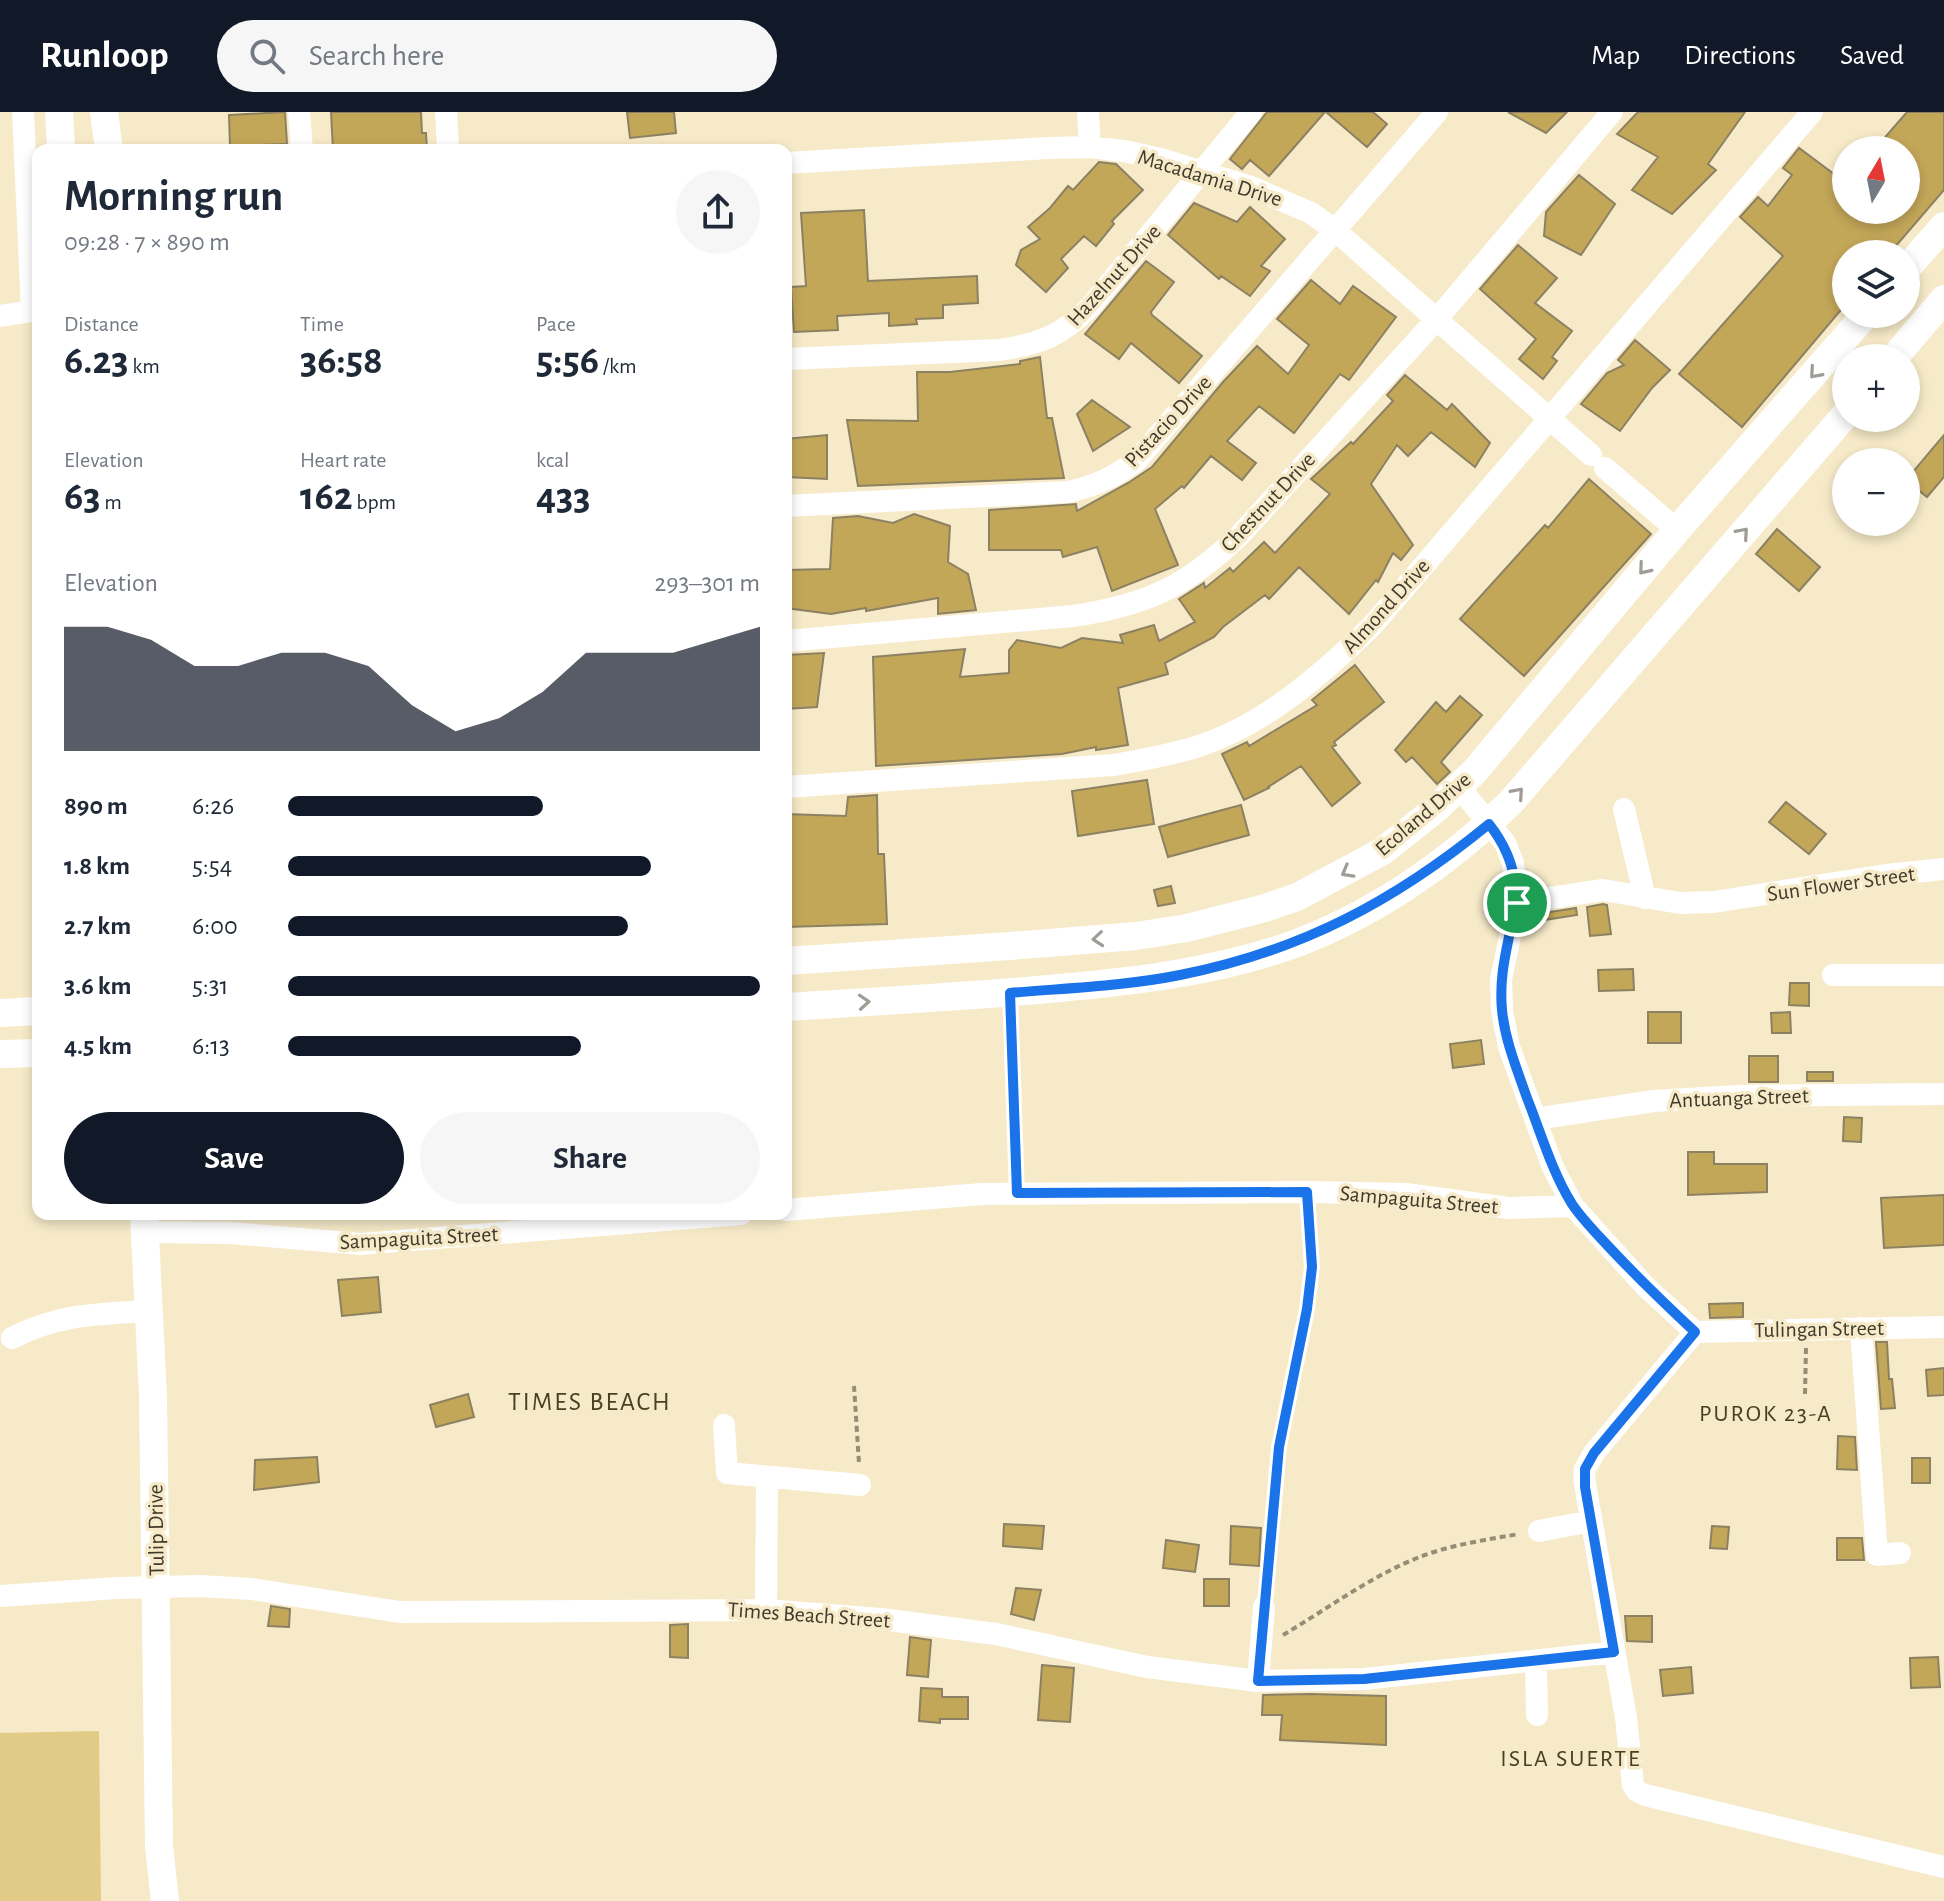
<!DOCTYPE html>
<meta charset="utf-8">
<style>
:root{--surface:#fff;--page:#f6f6f7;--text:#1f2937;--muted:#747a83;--accent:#111827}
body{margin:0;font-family:"Alegreya Sans",sans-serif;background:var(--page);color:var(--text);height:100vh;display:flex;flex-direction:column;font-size:30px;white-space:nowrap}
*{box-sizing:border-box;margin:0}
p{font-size:26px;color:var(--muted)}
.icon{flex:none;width:44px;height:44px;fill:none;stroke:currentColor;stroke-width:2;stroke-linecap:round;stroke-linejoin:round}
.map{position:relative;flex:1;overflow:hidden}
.side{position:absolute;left:32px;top:32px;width:760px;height:1076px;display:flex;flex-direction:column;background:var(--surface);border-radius:16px;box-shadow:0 4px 12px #0003}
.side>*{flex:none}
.needle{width:52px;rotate:10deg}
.controls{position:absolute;left:1832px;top:24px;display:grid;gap:16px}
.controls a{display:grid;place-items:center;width:88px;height:88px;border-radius:50%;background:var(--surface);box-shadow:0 4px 12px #0003;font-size:40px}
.pin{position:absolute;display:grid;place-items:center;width:68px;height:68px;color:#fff;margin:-34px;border:4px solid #fff;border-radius:50%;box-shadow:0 2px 8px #0007}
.round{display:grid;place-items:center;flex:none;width:84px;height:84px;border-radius:42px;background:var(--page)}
.summary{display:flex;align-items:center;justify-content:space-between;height:136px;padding:0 32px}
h1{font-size:44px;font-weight:700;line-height:60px}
.stats{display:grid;grid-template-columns:repeat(3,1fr);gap:12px;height:136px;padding:8px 32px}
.stats div{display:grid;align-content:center}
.stats b{font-size:40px;font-weight:700}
.stats small{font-size:22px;font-weight:400}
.stats p{font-size:22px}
.chart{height:224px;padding:16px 32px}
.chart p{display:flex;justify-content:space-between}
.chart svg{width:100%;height:144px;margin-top:8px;fill:var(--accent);opacity:.7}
.action{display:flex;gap:16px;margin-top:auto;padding:16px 32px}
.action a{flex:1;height:92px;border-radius:48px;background:var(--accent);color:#fff;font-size:32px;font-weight:700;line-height:92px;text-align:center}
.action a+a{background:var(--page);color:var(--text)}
ul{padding:0 32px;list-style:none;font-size:26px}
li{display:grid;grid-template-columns:128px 96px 1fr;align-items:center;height:60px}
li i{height:20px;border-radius:10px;background:var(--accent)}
header{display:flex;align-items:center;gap:48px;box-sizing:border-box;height:112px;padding:0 40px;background:var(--accent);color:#fff}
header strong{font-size:38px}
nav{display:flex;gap:44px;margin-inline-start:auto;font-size:28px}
.search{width:560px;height:72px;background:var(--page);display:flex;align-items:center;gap:20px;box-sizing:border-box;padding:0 28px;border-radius:44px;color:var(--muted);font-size:30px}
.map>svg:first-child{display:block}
.green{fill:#e2ca87}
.building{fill:#c3a759;stroke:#8c8162;stroke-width:2}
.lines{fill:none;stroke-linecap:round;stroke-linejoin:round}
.path{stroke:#958d75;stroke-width:4;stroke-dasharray:6 4;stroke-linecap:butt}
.minor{stroke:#fff;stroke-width:22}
.major{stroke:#fff;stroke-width:28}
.oneway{stroke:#9f9c96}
.route-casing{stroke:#fff;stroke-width:16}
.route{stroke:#1a73e8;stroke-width:10}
.labels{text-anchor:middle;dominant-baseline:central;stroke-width:7;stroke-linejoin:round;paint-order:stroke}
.street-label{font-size:22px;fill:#3f3a2c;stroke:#f6eac8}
.neighbourhood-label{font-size:24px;letter-spacing:2px;fill:#4a4023;stroke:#f6eac8}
.quarter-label{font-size:26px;letter-spacing:2px;fill:#4a4023;stroke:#f6eac8}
</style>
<header>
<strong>Runloop</strong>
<div class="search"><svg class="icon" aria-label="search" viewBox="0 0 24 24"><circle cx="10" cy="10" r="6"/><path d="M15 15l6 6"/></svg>Search here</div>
<nav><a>Map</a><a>Directions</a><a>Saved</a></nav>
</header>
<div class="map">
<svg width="1944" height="1789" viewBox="0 0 1944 1789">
<rect width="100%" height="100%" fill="#f6eac8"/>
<path class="green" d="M99,1619L101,1789H0V1621Z"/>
<path class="building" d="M285,0L287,32L230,34L229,3Z
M331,0H421L422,21H426L427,38H333Z
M627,0H674L676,21L630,26Z
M1267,0H1325L1269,64L1250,48L1242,57L1230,47Z
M1326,0H1373L1387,12L1367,35Z
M1508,0H1567L1546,21Z
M1638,0H1745L1708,52L1716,58L1672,102L1632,78L1658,45L1617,22Z
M1907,0H1944V78L1889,142H1846V192L1742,315L1679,262L1783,144L1740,105L1758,85L1768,94L1792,63L1783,56L1799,36L1846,71V98H1906V38H1874Z
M1099,50L1116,52L1143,78L1112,109L1114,112L1096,134L1084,124L1061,147L1068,156L1046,180L1016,153L1021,138L1040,127L1028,115L1050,96L1068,74L1073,78Z
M1579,63L1615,92L1581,143L1544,124L1546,100Z
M1194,91L1237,110L1250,95L1285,127L1261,154L1270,159L1250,184L1221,164L1219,167L1168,123Z
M864,98L868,169L977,164L978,191L943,193V206L916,207L917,212L889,214V201L837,204L838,218L794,220L791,175L806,174L801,101Z
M1518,133L1557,166L1535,191L1572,219L1552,245L1557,249L1543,267L1519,247L1536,227L1480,177Z
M1146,149L1174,170L1151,200L1152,203L1202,244L1179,271L1131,231L1119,247L1085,222Z
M1311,168L1340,192L1353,174L1396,205L1349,268L1340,262L1294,321L1259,294L1227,329L1256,351L1242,368L1211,344L1184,376L1182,374L1155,397L1178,453L1112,479L1097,435L1063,445L1061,438H989V398L1076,392L1077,399L1128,371L1152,355L1223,270L1257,234L1288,262L1309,233L1277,207Z
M1635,228L1670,258L1652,276L1620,319L1581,292L1607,261L1624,253L1618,248Z
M1040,245L1047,306H1052L1064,366L858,374L847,308L918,309L917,260H950L1020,252V249Z
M1405,263L1447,298L1452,292L1490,331L1475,355L1431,320L1408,344L1397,333L1371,372L1413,433L1401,448L1393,441L1378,470L1376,468L1349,502L1299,455L1269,487L1265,483L1223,515L1214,525L1165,551L1168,562L1118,576L1128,633L1096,638V635L1062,642L876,654L873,545L965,537L960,565L1009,561V538L1017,528L1061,536L1082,526L1123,531L1120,523L1154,513L1159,529L1195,510L1179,487L1204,471L1205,476L1230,456L1233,460L1264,430L1275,441L1330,382L1311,367L1351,330L1353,332L1393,289L1387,283Z
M1092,288L1130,315L1093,339L1077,302Z
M827,323V367L786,365V327Z
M1944,323V365L1927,385L1906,368Z
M1589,367L1651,422L1524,564L1460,507L1545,413L1548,416Z
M914,402L950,414L948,450L968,462L976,498L938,502V486L866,499V496L831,502L786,496V458L830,457L833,406L858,404L893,411Z
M1777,417L1820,455L1799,479L1756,442Z
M824,541L817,595L786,597V543Z
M1355,553L1384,590L1334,630L1336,633L1332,635L1360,671L1332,694L1301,654L1268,675L1269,676L1244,688L1222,642L1247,630L1249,634L1317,593L1312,588Z
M1460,584L1482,603L1441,650L1450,660L1437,672L1412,645L1406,650L1395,638L1436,590L1446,600Z
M1147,668L1154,712L1078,724L1072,679Z
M877,683L878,742H884L887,812L786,815V702L846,704L848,685Z
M1786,690L1826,722L1809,742L1769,710Z
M1241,693L1249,723L1168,745L1159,715Z
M1171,774L1175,791L1158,794L1154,778Z
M1603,792L1607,793L1611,822L1590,824L1587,795Z
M1576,796L1577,803L1538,809L1537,802Z
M1633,857L1634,878L1599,879L1598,858Z
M1790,871H1809V894L1789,893Z
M1648,900H1681V931H1648Z
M1790,900L1791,921H1772L1771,901Z
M1481,928L1484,952L1453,956L1450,932Z
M1749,944H1778V970H1749Z
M1807,960H1833V969H1807Z
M1844,1005L1862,1006L1861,1030L1843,1029Z
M1688,1040H1714V1052H1767V1080L1688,1083Z
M1944,1083V1133L1884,1136L1881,1086Z
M378,1165L381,1200L342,1204L338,1168Z
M1743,1191V1205L1710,1206L1709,1192Z
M1876,1230H1887L1889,1267H1892L1895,1296L1881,1297Z
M1944,1256V1283L1928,1284L1926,1258Z
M468,1282L474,1305L436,1315L430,1293Z
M1838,1324L1855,1325L1857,1358L1837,1357Z
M317,1345L319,1370L254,1378L255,1348Z
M1912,1346H1930V1371H1912Z
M1004,1412L1044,1414L1042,1437L1003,1434Z
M1231,1414L1261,1416L1259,1454L1230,1452Z
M1712,1414L1729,1415L1727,1437L1710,1436Z
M1837,1426H1862L1864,1448H1837Z
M1166,1428L1199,1433L1195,1460L1163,1456Z
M1204,1467H1229V1494H1204Z
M1016,1476L1041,1478L1034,1508L1011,1502Z
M271,1494L290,1497L289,1515L268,1514Z
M1625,1504H1652V1530L1627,1529Z
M688,1512V1546L670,1545V1513Z
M910,1525L931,1528L928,1565L907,1563Z
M1938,1545L1940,1575L1911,1576L1910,1546Z
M1042,1553L1074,1556L1070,1610L1038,1608Z
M1691,1555L1693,1581L1663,1584L1660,1558Z
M921,1576L942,1577V1585H968V1607H940V1611L919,1609Z
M1311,1582L1386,1584V1633L1280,1628L1282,1603H1262L1263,1583Z"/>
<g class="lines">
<path class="path" d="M1011,904L1016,1063
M854,1274L859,1351
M1805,1282L1806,1236
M1265,1477L1279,1335L1307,1197L1312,1155L1308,1098
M1283,1523C1327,1497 1370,1465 1417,1446C1449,1433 1485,1428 1519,1422"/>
<path class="minor" d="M23,0L32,199
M299,0L302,38
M446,0L448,38
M1088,0L1090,35
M786,51L1049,36L1090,35L1124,39L1161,47L1251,75L1311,101L1336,119L1591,343
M0,204L38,198
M786,247L999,238C1040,232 1061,224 1090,195L1251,0
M1605,356L1677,418
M786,394L1068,380C1095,374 1115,365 1137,348L1437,0
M786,529L1073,504C1147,493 1185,475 1239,424L1437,207L1612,0
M786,675L1114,653C1143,648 1171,643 1199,634C1266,612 1322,562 1372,514L1812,0
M1459,675L1505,731L1513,751L1517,791L1501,867L1502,899L1509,935L1552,1053L1573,1094L1645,1174L1695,1220
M1624,697L1645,786
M1517,791L1603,778L1680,791L1714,790L1886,763L1944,757
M1833,863H1944
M1535,1007L1654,989L1737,984L1944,982
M786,1098L982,1082L1307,1080L1406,1082L1509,1096L1573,1094
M145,1120L231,1121L361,1132L741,1102
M1861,1216L1877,1443L1900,1441
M1695,1220L1594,1341L1585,1357L1584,1366L1626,1606L1633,1673L1637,1679L1645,1683L1944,1755
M1695,1220L1944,1215
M12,1226C58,1202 98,1202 149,1199
M724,1313L727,1361L860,1373
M1539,1419L1591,1409
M0,1484L117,1476L199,1474L252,1477L400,1500L766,1498L881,1507L996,1522L1147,1555L1258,1569L1364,1567L1614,1540
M766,1498L767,1365
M1536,1550L1537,1603
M1258,1569L1264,1495"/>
<path class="major" d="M59,0L61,38
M104,0L109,38
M1906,157L1944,114
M1894,246L1944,187
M786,849L1010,834L1136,824L1187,816L1265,796L1297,785L1383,739L1437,696L1475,659L1677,418L1866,202
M786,895C877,889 968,885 1059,876C1137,869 1212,860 1286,835C1369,806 1448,752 1510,691L1846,302
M0,901L38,899
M0,942L38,941
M144,1102L153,1285L159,1734L165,1789"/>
</g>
<defs><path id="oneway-chevron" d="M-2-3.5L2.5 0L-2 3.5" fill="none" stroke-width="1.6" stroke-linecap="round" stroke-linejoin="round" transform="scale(2)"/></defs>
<g class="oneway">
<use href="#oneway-chevron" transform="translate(1815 261) rotate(131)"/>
<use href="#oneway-chevron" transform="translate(1743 421) rotate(-49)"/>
<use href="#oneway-chevron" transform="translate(1644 457) rotate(130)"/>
<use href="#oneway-chevron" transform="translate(1518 681) rotate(-49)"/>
<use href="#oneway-chevron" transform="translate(1347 760) rotate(151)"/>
<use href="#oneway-chevron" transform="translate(1098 827) rotate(175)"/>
<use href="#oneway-chevron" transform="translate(864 890) rotate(-4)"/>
</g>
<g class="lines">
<defs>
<path id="route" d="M1489,712C1543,781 1495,823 1502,898C1505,929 1517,957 1527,986C1541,1021 1552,1060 1572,1092C1582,1107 1596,1121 1608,1134C1636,1164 1665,1192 1695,1220L1594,1341L1585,1357V1375L1614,1540L1364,1567L1258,1569L1279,1335L1307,1197L1312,1155L1307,1080L1017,1081L1010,881C1067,876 1125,874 1180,863C1301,839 1395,789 1489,712Z"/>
</defs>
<use href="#route" class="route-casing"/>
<use href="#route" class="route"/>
</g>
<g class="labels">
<g class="street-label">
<text transform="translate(1210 66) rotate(17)">Macadamia Drive</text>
<text transform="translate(1114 163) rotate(-48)">Hazelnut Drive</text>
<text transform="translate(1168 309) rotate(-47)">Pistacio Drive</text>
<text transform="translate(1268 390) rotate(-47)">Chestnut Drive</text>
<text transform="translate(1386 494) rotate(-48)">Almond Drive</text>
<text transform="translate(1423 702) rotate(-40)">Ecoland Drive</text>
<text transform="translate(1841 772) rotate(-8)">Sun Flower Street</text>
<text transform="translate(1739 986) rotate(-2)">Antuanga Street</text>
<text transform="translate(1419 1088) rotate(5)">Sampaguita Street</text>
<text transform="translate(419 1126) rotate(-3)">Sampaguita Street</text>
<text transform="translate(1819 1217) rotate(-1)">Tulingan Street</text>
<text transform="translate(156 1418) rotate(-91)">Tulip Drive</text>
<text transform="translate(809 1503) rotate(4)">Times Beach Street</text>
</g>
<g class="neighbourhood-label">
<text x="1766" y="1302">PUROK 23-A</text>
<text x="1571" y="1647">ISLA SUERTE</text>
</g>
<g class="quarter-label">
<text x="590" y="1290">TIMES BEACH</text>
</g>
</g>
</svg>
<div class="controls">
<a><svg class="needle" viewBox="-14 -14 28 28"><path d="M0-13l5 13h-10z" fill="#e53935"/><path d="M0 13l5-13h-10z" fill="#747a83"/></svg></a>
<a><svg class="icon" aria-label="layers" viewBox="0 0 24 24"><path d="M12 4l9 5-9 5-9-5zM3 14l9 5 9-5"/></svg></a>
<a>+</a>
<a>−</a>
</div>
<div class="pin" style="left:1517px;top:791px;background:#1e9e55"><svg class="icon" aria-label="arrive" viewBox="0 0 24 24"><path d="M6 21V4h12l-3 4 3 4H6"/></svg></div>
<section class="side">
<div class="summary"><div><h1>Morning run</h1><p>09:28 · 7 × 890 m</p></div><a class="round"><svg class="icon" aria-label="share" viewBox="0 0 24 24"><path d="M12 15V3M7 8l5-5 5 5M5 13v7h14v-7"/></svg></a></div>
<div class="stats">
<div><p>Distance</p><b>6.23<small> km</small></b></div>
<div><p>Time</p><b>36:58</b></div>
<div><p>Pace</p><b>5:56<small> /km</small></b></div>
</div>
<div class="stats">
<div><p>Elevation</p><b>63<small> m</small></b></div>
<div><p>Heart rate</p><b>162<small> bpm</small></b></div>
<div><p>kcal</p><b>433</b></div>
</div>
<div class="chart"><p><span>Elevation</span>293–301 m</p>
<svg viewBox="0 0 160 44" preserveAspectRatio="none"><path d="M0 44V6L10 6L20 10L30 18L40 18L50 14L60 14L70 18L80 30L90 38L100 34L110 26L120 14L130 14L140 14L150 10L160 6V44z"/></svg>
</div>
<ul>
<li><b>890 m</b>6:26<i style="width:54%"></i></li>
<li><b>1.8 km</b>5:54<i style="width:77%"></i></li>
<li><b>2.7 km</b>6:00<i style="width:72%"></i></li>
<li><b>3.6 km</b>5:31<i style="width:100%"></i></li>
<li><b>4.5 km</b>6:13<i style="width:62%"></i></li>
</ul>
<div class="action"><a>Save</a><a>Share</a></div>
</section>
</div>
